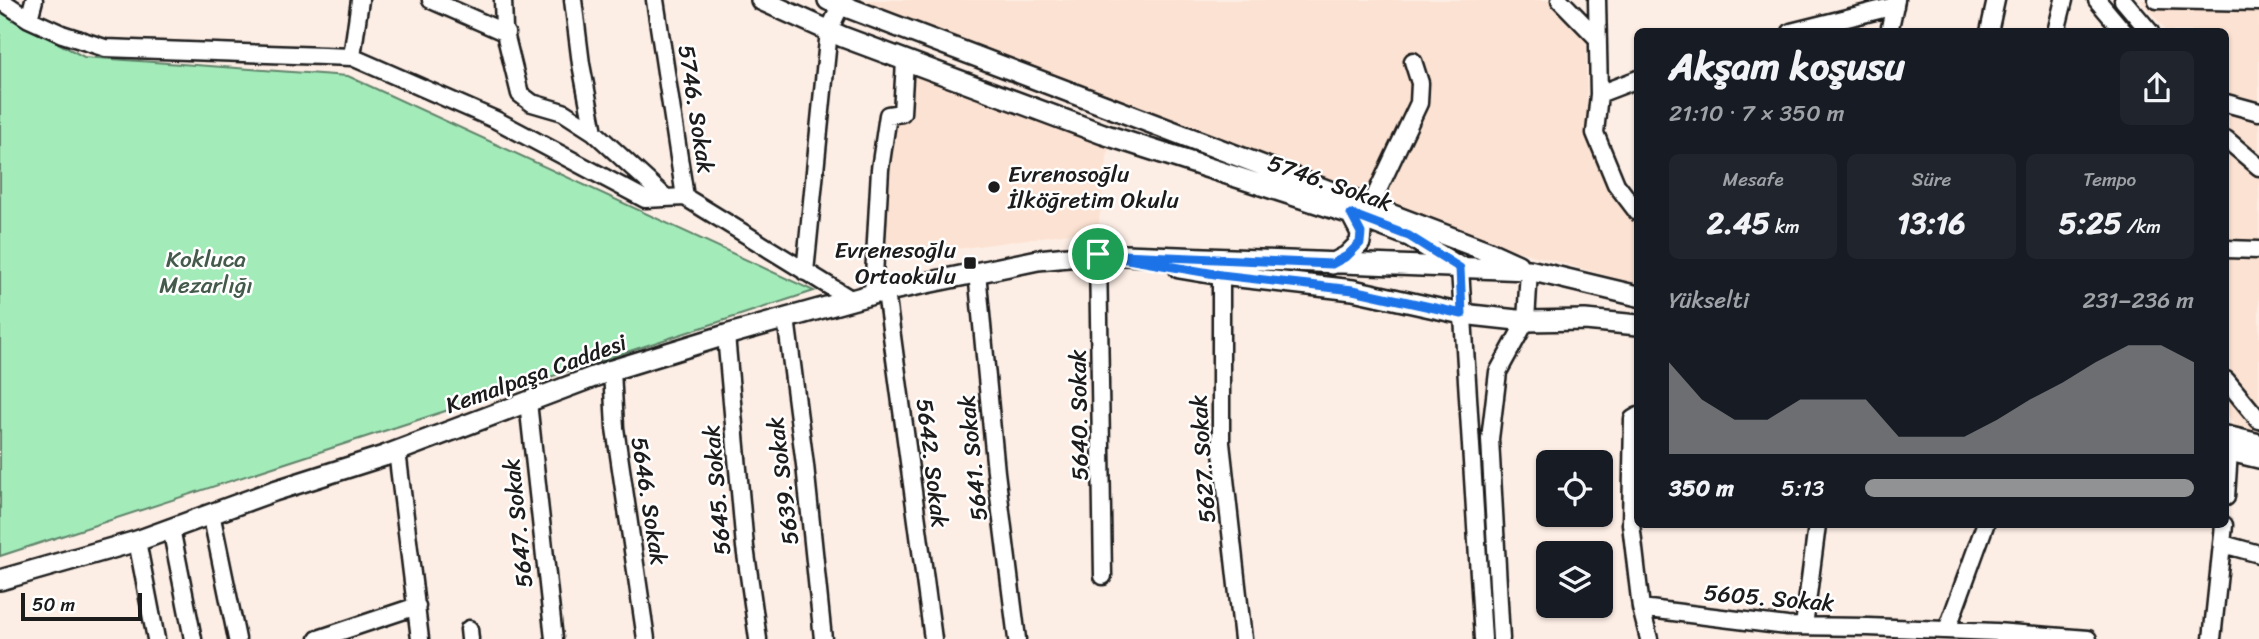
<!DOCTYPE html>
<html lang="tr">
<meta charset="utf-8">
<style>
:root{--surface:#171b24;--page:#20242c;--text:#f1f3f6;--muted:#9ea1a6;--accent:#919294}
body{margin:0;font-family:Sriracha,sans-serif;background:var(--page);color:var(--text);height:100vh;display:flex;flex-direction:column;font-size:26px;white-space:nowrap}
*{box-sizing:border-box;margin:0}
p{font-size:23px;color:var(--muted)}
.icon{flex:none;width:38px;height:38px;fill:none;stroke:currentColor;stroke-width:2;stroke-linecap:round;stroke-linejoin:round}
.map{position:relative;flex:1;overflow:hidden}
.sheet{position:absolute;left:1634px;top:28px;width:595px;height:500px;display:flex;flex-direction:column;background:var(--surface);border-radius:10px;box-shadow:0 2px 5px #0004}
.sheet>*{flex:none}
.controls{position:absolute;left:1536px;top:450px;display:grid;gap:14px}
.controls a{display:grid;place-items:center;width:77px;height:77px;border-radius:10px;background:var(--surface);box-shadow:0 2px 5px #0004;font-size:35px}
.scale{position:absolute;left:21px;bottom:18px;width:121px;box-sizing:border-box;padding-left:7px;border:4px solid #1c1c1c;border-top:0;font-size:19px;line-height:24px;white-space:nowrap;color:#1c1c1c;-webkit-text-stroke:5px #fff;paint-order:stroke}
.pin{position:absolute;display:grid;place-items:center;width:60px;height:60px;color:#fff;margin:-30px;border:4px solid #fff;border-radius:50%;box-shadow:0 2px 7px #0007}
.round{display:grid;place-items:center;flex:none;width:74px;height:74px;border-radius:10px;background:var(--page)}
.head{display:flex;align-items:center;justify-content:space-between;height:119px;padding:0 35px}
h1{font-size:38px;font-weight:800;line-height:52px}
.figures{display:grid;grid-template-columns:repeat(3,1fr);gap:10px;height:119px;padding:7px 35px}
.figures div{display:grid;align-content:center;border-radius:10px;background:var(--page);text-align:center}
.figures b{font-size:30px;font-weight:800}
.figures small{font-size:19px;font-weight:400}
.figures p{font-size:19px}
.chart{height:196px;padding:14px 35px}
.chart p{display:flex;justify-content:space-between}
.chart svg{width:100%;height:126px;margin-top:7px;fill:var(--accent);opacity:.7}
ul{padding:0 35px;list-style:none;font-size:23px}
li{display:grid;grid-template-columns:112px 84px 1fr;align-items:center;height:52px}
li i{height:18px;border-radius:9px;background:var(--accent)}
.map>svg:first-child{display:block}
.built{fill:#fce2d2}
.green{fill:#a3ecba;stroke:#60846b;stroke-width:2}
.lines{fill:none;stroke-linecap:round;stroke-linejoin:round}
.minor-casing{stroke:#1c1c1c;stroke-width:21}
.major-casing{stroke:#1c1c1c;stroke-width:24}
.minor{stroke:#fff;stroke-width:16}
.major{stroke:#fff;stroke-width:19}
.route-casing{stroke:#fff;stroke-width:14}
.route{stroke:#1a73e8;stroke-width:9}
.poi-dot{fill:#1c1c1c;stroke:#fff;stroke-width:2.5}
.labels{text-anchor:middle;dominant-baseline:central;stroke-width:5;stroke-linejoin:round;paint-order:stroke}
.street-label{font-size:23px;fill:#1c1c1c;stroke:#fff}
.poi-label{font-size:23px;fill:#1c1c1c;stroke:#fff;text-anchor:start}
.park-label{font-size:23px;fill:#445a4b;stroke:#fff}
</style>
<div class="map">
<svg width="2259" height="639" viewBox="0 0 2259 639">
<rect width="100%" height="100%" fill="#fdeee5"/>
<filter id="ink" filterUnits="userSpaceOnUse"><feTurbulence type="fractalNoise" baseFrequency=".0143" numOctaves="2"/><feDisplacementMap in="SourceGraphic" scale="14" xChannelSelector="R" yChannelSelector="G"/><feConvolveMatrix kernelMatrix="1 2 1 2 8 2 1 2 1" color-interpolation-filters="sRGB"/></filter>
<g filter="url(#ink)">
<path class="built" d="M845,0H1560L1586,33L1587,137L1624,207L1638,226V284L1518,251Z
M2141,0H2259V434L2237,429L2226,412V32L2166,31Z
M914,71L1109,144L1098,229L880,260L890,122L911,108Z"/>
<path class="green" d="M0,12L84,57L348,76L814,291L0,556Z"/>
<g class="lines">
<defs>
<path id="minor" d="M0,0L29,19L62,34L105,48L352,57L496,120L645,199L685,197
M431,0L506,33
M503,0L504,29L520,94L532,103L563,112L594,132L666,198
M573,0L581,64L594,132
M655,0L685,197L852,300
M1560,0L1598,39
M1597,0L1599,94L1595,133L1616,184L1638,213
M2097,0L2124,32
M2123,0L2150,32
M2157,0L2259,2
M29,19L34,0
M1791,32L1895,6
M1889,32L1896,0
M1989,32L1996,0
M2056,32L2064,0
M352,57L360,0
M1599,94L1638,79
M2226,103L2259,112
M2226,139L2259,167
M1370,207L1419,103L1420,83L1413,61
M2226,249L2259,250
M1098,254L1103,576
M1460,268L1483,639
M805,272L829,30L841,5
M977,272L996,472L1017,639
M1221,275V443L1243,639
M886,292L933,639
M873,294L880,169L888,115L902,113L905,61
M786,318L805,465L823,639
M726,335L745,547L758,639
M612,370L615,428L646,639
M2226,380L2259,420
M528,402L554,639
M1638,416L1633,419L1631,524L1641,608L1787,626L1868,627L1996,632L2088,639
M397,451L420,639
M2226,497L2229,451
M211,513L237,639
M171,528L193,639
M137,541L156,639
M2223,544L2259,554
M1641,608L1649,639
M1804,626L1817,525
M469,629L470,639
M1947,630L1985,525
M318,639L417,606
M1501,639L1490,439L1498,372L1526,321L1529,270
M2212,639L2224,525"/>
<path id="major" d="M761,0L843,37L1103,134L1351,214L1409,236L1459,267
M828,0L1487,251L1518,265
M1332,264L1347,256L1360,243L1361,233L1351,214
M1179,268L1221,275L1353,290L1462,314L1526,321L1585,320L1638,325
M2226,436L2259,444
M2226,450L2259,458
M0,580L137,541L274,491L384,456L612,370L726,335L873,294L1038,260L1098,254L1529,270L1638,296"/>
</defs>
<use href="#minor" class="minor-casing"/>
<use href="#major" class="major-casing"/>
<use href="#minor" class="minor"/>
<use href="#major" class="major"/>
</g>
</g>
<g class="lines" filter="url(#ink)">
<defs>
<path id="route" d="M1351,214L1409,236L1460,268L1462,314L1353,290L1221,275L1098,254L1332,264L1347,256L1360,243L1361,233Z"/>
</defs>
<use href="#route" class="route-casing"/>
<use href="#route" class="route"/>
</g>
<g class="poi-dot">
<circle cx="994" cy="187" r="7"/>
<rect x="963" y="256" width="14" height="14" rx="3.5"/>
</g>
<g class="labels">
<g class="street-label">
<text transform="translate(696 109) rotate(81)">5746. Sokak</text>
<text transform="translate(1330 183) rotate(19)">5746. Sokak</text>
<text transform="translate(536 374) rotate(-20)">Kemalpaşa Caddesi</text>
<text transform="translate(1079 415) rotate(-91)">5640. Sokak</text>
<text transform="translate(973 458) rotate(-96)">5641. Sokak</text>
<text transform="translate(1203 459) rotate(-94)">5627. Sokak</text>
<text transform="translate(932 463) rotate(83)">5642. Sokak</text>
<text transform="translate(783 481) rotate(-97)">5639. Sokak</text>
<text transform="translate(717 490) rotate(-95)">5645. Sokak</text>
<text transform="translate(649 501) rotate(81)">5646. Sokak</text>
<text transform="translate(518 523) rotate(-96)">5647. Sokak</text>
<text transform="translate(1769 598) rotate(5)">5605. Sokak</text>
</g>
<g class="poi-label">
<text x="1008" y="174">Evrenosoğlu<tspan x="1008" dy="26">İlköğretim Okulu</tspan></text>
<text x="956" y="250" text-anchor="end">Evrenesoğlu<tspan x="956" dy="26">Ortaokulu</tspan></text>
</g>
<g class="park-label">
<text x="206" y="259">Kokluca<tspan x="206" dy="26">Mezarlığı</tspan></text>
</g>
</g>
</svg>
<div class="controls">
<a><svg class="icon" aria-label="locate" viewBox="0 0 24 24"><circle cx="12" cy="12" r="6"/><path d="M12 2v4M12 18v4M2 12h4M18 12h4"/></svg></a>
<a><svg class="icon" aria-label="layers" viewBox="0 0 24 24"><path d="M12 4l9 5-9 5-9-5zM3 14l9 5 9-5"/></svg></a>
</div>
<div class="scale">50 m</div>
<div class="pin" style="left:1098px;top:254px;background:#1e9e55"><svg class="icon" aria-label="arrive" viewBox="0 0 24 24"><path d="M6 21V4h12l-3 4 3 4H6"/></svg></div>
<section class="sheet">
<div class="head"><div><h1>Akşam koşusu</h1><p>21:10 · 7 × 350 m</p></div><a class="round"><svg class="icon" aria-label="share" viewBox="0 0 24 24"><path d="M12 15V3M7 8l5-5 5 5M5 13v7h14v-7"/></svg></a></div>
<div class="figures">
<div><p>Mesafe</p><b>2.45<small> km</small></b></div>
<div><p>Süre</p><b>13:16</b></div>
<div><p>Tempo</p><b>5:25<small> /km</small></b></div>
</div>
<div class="chart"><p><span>Yükselti</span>231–236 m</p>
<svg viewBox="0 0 160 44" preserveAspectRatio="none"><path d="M0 44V12L10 25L20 32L30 32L40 25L50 25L60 25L70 38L80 38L90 38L100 32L110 25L120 19L130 12L140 6L150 6L160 12V44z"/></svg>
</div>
<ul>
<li><b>350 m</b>5:13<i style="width:100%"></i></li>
</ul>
</section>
</div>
